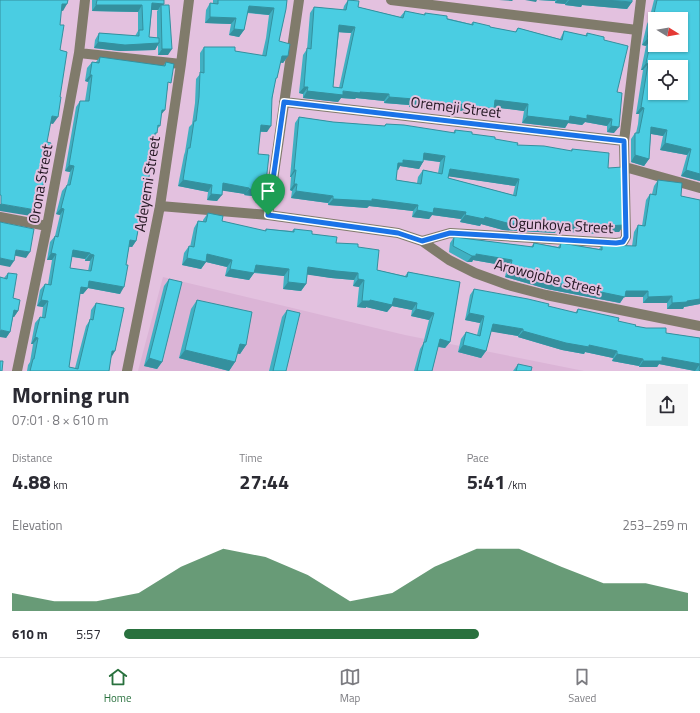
<!DOCTYPE html>
<meta charset="utf-8">
<style>
:root{--surface:#fff;--page:#f7f7f7;--text:#2b2b33;--muted:#7c7c81;--line:#e1e1e2;--accent:#29713e}
body{margin:0;font-family:"Titillium Web",sans-serif;background:var(--page);color:var(--text);height:100vh;display:flex;flex-direction:column;font-size:15px;white-space:nowrap}
*{box-sizing:border-box;margin:0}
p{font-size:13px;color:var(--muted)}
.icon{flex:none;width:22px;height:22px;fill:none;stroke:currentColor;stroke-width:2;stroke-linecap:round;stroke-linejoin:round}
.map{position:relative;height:371px;overflow:hidden}
.sheet{display:flex;flex-direction:column;background:var(--surface);flex:1}
.sheet>*{flex:none}
.needle{width:26px;rotate:101deg}
.controls{position:absolute;left:648px;top:12px;display:grid;gap:8px}
.controls a{display:grid;place-items:center;width:40px;height:40px;border-radius:0px;background:var(--surface);box-shadow:0 1px 3px #0004;font-size:20px}
.pin{position:absolute;display:grid;place-items:center;width:34px;height:34px;color:#fff;margin:-41px -17px;border-radius:50% 50% 50% 0;rotate:-45deg;box-shadow:0 0 4px #0007}
.pin .icon{rotate:45deg}
.round{display:grid;place-items:center;flex:none;width:42px;height:42px;border-radius:0px;background:var(--page)}
.summary{display:flex;align-items:center;justify-content:space-between;height:68px;padding:0 12px}
h1{font-size:22px;font-weight:700;line-height:30px}
.stats{display:grid;grid-template-columns:repeat(3,1fr);gap:6px;height:68px;padding:4px 12px}
.stats div{display:grid;align-content:center}
.stats b{font-size:20px;font-weight:700}
.stats small{font-size:11px;font-weight:400}
.stats p{font-size:11px}
.chart{height:112px;padding:8px 12px}
.chart p{display:flex;justify-content:space-between}
.chart svg{width:100%;height:72px;margin-top:4px;fill:var(--accent);opacity:.7}
ul{padding:0 12px;list-style:none;font-size:13px}
li{display:grid;grid-template-columns:64px 48px 1fr;align-items:center;height:30px}
li i{height:10px;border-radius:5px;background:var(--accent)}
.menu{display:flex;justify-content:space-around;align-items:center;height:56px;border-top:1px solid var(--line);background:var(--surface);font-size:11px;color:var(--muted)}
.menu a{display:grid;justify-items:center;gap:2px}
.menu .selected{color:var(--accent)}
.map>svg:first-child{display:block}
.built{fill:#dbb4d6}
.lines{fill:none;stroke-linecap:round;stroke-linejoin:round}
.minor{stroke:#807b6b;stroke-width:10}
.wall{fill:#40b0c2;fill-rule:evenodd}
.shaded-wall{fill:#34909e}
.building{fill:#4acde2;stroke:#34909e;fill-rule:evenodd}
.route-casing{stroke:#fff;stroke-width:8}
.route{stroke:#1a73e8;stroke-width:5}
.labels{text-anchor:middle;dominant-baseline:central;stroke-width:4;stroke-linejoin:round;paint-order:stroke}
.street-label{font-size:15px;fill:#211520;stroke:#e3c1df}
</style>
<div class="map">
<svg width="700" height="371" viewBox="0 0 700 371">
<rect width="100%" height="100%" fill="#e3c1df"/>
<path class="built" d="M163,277L405,335L584,371H138Z"/>
<g class="lines">
<path class="minor" d="M391,0L637,30
M79,53L181,64
M284,102L624,141
M625,167L700,188
M160,206L268,215L398,233L422,241L449,260L475,273L508,285L546,295L700,326
M268,215L299,0
M0,217L47,226
M422,241L450,233L616,243L623,242L626,237L624,141L641,0
M17,371L47,226L79,53L85,0
M127,371L160,206L181,64L189,0"/>
</g>
<path class="wall" d="M92,0H164L163,5L168,55H158V45L155,50L120,51L94,48L95,40L99,33L135,36L138,31V12L92,11ZM152,10H158L157,11V38L149,37Z
M213,0H287L279,41L288,56L283,63L280,62L275,81L267,132H260L258,154L265,191L261,197L244,195L245,194L222,190L217,201L207,200L208,192L178,186L184,155L185,152L189,127L192,124L195,103L196,79L200,74V53L204,47L235,51L262,56L266,38L269,15L247,13L244,30L239,37L229,35L231,24L205,23L206,10L210,3H213Z
M348,0H352L358,7L400,17L405,11L424,15L425,13L471,24L473,22L490,27L515,32L518,28L560,39L564,31L585,36L587,33L604,40L617,92L614,133L607,132V126L585,122L582,125L568,123L565,128L522,123L524,111L494,107L489,115L448,109L447,110L409,107V105L384,103V101L356,98L355,99L341,98L338,102L303,98V94L299,93L303,55L307,49L310,13L314,7L343,10L344,6ZM339,32L351,33L339,88L333,87Z
M538,0H632V2L627,9L582,5L581,7L565,5V4L555,3V1Z
M654,0H700V181L681,176L687,155L660,150L663,136L651,134L649,159L644,166L631,162V139L635,133H636L638,124L639,114H636L643,70H641L646,46L642,45L647,24L649,20Z
M100,57L163,66L166,62L168,87L161,115L160,126L158,128L155,136L146,198L144,201L136,241L132,247H129L120,294L88,288L83,294H80L69,367L75,368L86,326L90,320L91,310L96,303L111,357L109,371H27L28,365L30,362L33,344H31L35,323L40,317H42L43,307L37,306L40,290L45,284H48L52,260H47L50,242L55,236L60,215L56,214L62,191L67,185L70,172L65,171L76,107L80,101H85L88,82L85,81L87,68L92,62H96ZM72,257L85,259V261H90L88,271L70,268Z
M299,117L333,122L384,126L386,124L453,133L455,130L517,145L571,151L572,149L608,168L624,225L619,232H602L601,234L556,231L555,233L503,230L481,224L480,226L460,222L461,219L432,215L429,219L412,217L413,211L369,206L367,208L328,205V203L291,198L292,191L290,190L291,177H290L295,123ZM423,160L440,162L438,173L423,170L418,177L417,183L396,180L397,170H398L400,166L419,169L423,162ZM449,176L515,186L513,195L448,178Z
M658,180L681,196L700,200V304L684,307L683,309H667V303H643V297H624L620,303L547,289L505,277L507,266L473,260L472,262H467L449,252L450,243L454,237L531,247L534,243L558,247L561,243L599,249L602,245L632,246L634,232L638,225L642,226L646,200L650,194H652L654,186Z
M208,213L222,221L265,231L266,229L292,231L294,229L312,234L336,243L358,247L377,270L405,276L408,272L460,282L450,342L445,348L438,347L432,371H414L420,349L423,344L429,320L411,316L412,310L392,306L387,312L366,307V308L357,307L359,287L353,286L354,280L331,278L307,274L306,284L301,291L283,289L284,276L254,273L249,280L225,276L227,267L206,262L201,269L182,265L184,253L189,246L190,247L194,228L198,221L203,222V220Z
M8,273L13,298L18,311L14,317H13L10,332L6,338L4,278Z
M169,279L162,362L157,369L144,366L164,286Z
M474,289L575,313L578,309L635,326L666,333L700,338V371H695L659,364L657,367H639V366L612,361L613,358L585,352L584,354L562,350L518,337V336L491,331L486,351L481,358L458,352L461,339L466,332L477,335L480,323L465,320L470,295Z
M197,300L246,345L240,354L237,353L235,362L229,371L179,358L191,309Z
M287,310L286,371H269L282,317Z
M518,364L531,371H513Z"/>
<path class="shaded-wall" d="M499,0H513L512,1Z
M525,0H537L536,2Z
M538,0H555V1Z
M557,0H568L565,4L555,3Z
M569,0H604L632,2L627,9L582,5L581,7L565,5Z
M152,3L164,4L161,8V5L158,10H148Z
M62,4H67L63,11L58,10Z
M96,5H142L138,12L92,11Z
M249,6L274,8L269,15L244,12Z
M210,17L236,18L231,24L205,23Z
M339,25L355,27L351,33L335,32Z
M234,29L244,30L239,37L229,35Z
M647,39L651,40L646,46L642,45Z
M98,42L159,43L155,50L120,51L94,48Z
M162,49H172L168,55H158Z
M282,56H288L283,63L277,62Z
M646,63L648,64L643,70H641Z
M90,75H92L88,82L85,81Z
M304,87H308L303,94L299,93Z
M307,91L360,92L389,94L384,101L356,98L355,99L341,98L338,102L303,98Z
M389,97L414,99L409,105L384,103Z
M495,100L528,104L524,111L490,107Z
M414,101L452,103L494,109L489,115L448,109L447,110L409,107Z
M641,107L644,108L639,114H636Z
M162,110H165L160,116Z
M587,115L612,119L607,126L585,122L582,125L568,123L565,128L522,123L527,116H570Z
M52,116L58,117L53,124L47,123Z
M261,125L271,126L267,132L256,131Z
M611,126L619,127L614,133L607,132Z
M651,127L667,130L663,136L646,133Z
M665,143L691,149L687,155L660,150Z
M424,153L445,156L440,162L420,159Z
M635,155L649,159L644,166L631,162Z
M403,160L423,162L419,169L400,166L398,170H393L398,163Z
M69,165L74,166L70,172L65,171Z
M450,169L519,179L515,186L446,176Z
M294,170H296L291,177H290Z
M686,170L700,174V181L681,176Z
M183,180L212,185L208,192L178,186Z
M223,183L249,188L245,194L218,190Z
M294,184H297L292,191L290,190Z
M249,189L265,191L261,197L244,195Z
M296,191L333,196L328,203L291,198Z
M211,194L222,195L217,201L207,200Z
M333,199H372L418,205L413,211L369,206L367,208L328,205Z
M0,204H1L36,210L31,216L0,211Z
M61,208L64,209L60,215L56,214Z
M434,208L466,212L461,219L432,215L429,219L412,217L417,210Z
M465,215L560,224L606,226L624,225L619,232H602L601,234L556,231L555,233L503,230L481,224L480,226L460,222Z
M130,240L136,241L132,247L126,246Z
M16,250L30,252L26,258L12,255Z
M73,250L90,253L85,259L69,256Z
M51,253L56,254L52,260H47Z
M90,254L94,255L90,261H85Z
M207,254L232,260L227,267L202,261Z
M476,254L512,260L507,266L473,260L472,262H467L472,256Z
M0,258L14,261L10,267L0,265Z
M187,258L206,262L201,269L182,265Z
M256,265L289,269L284,276L251,272Z
M308,267L358,273L354,280L331,278L303,274Z
M230,269L254,273L249,280L225,276Z
M510,271L626,291H648L643,297H624L620,303L547,289L505,277Z
M358,279L364,280L359,287L353,286Z
M89,281L124,287L120,294L88,288L83,294L77,293L81,287Z
M288,282L306,284L301,291L283,289Z
M672,296L667,303H643L648,297Z
M394,298L417,303L412,310L392,306L387,312L366,307V308L357,307L362,301Z
M700,299V304L684,307L683,309H667L672,303Z
M41,300L48,301L43,307L37,306Z
M416,309L434,313L429,320L411,316Z
M14,310L18,311L14,317L10,316Z
M469,313L484,316L480,323L465,320Z
M493,324L500,325L523,329L518,336L488,331Z
M1,330L10,332L6,338L0,337V331Z
M523,331L589,345L617,351L613,358L585,352L584,354L562,350L518,337Z
M35,337L38,338L33,344H31Z
M440,339L450,342L445,348L435,346Z
M240,344L246,345L240,354L234,353Z
M463,345L486,351L481,358L458,352Z
M185,350L235,362L229,371L179,358Z
M112,351H115L111,358Z
M617,354L643,359L639,366L612,361Z
M662,357L700,364L695,371L659,364L657,367H639L643,361Z
M149,358L162,362L157,369L144,366Z"/>
<path class="building" d="M0,0H68L67,4H62L60,25H64L60,50L67,52L60,97H61L58,117L52,116L47,142L51,143V149L42,189L36,210L1,204V195H0Z
M97,0H164V4L152,3L149,37L159,38V43L125,45L98,42L99,33L139,36V30H143L142,5H96Z
M218,0H287L286,9L279,41L290,44L288,56H282L277,78H276L272,98L271,126L261,125L258,154L269,155L265,191L249,189V188L223,183L222,195L211,194L212,185L183,180L188,148H190L194,121H196L199,97L200,72L204,73V47H235V51L266,56L274,8L249,6L244,30L234,29L236,18L210,17V3L218,4Z
M348,0L359,1L358,7L403,18L405,11L425,15V13L447,16V19L473,25V22L490,26V27L516,32L518,28L562,40L564,31L587,36V33L604,37V40L628,46L617,92L622,93L619,127L611,126L612,119L587,115V119L570,116L569,121L527,116L528,104L495,100L494,109L452,103V104L414,101V99L389,97V94L360,92V93L343,91V95L307,91L308,87H304L307,48L311,49L314,7L346,10ZM339,25L355,27L342,88L333,87Z
M604,0H632V2Z
M657,0H700V174L686,170L691,149L665,143L667,130L651,127L649,159L635,155V133H639L644,108L641,107L648,64L646,63L651,40L647,39L651,18H653ZM655,19H681V45H655ZM655,67H681V93H655Z
M161,5H169L172,49H162Z
M100,57L165,66L166,62L174,64L171,83L168,82L165,110H162L160,126L158,125L157,133H155L146,198H144L136,241L130,240L126,265H128L124,287L89,281L88,288L81,287L69,367L78,369L90,319L93,320L96,303L124,308L115,351H112L109,371H30L33,359H34L38,338L35,337L40,317L45,318L48,301L41,300L45,284L51,285L56,254L51,253L55,236L58,237L64,209L61,208L67,185H70L74,166L69,165L80,101H89L92,75H90L92,62L99,63ZM73,250L90,253V254L94,255L91,271L70,268Z
M299,117L333,122L385,126L386,124L404,125L455,133V130L472,132V134L495,137V139L518,143L517,145L544,146L572,151V149L609,153L608,168L623,167L624,225L606,226V227L560,224L559,226L507,223L485,217L484,219L465,215L466,212L434,208L433,213L417,210L418,205L372,199V201L333,199V196L296,191L297,184H294L296,170H294ZM424,153L445,156L442,174L423,170L421,184L396,180L398,163H403V160L423,162ZM450,169L519,179L516,196L448,178Z
M658,180L682,183L681,196L700,200V299L687,301V302L672,303V296L648,297V291H626L625,297L552,282L510,271L512,260L476,254V256H472L453,246L454,237L533,247L534,243L560,248L561,243L602,250V245L636,246L638,225L645,226L650,194L656,195Z
M208,213L223,216L222,221L266,231V229L294,232V229L312,231V234L337,237L336,243L358,244V247L379,250L377,270L407,277L408,272L460,282L450,342L440,339L432,371H417L424,342H426L434,313L416,309L417,303L394,298L392,305L370,300V301H362L364,280L358,279V273L336,271L308,267L306,284L288,282L289,269L256,265L254,273L230,269L232,260L207,254L206,262L187,258L189,246L194,247L198,221L206,222Z
M0,222L34,229L30,252L16,250L14,261L0,258Z
M8,273L17,274L13,298L20,300L18,311L14,310L10,332L1,330L0,333V277L7,279Z
M169,279L182,282L162,362L149,358Z
M474,289L528,299L549,304L548,306L577,313L578,309L619,318L618,321L636,325L635,326L646,328H666V333L700,338V371L699,370L700,364L662,357V361H643V359L617,354V351L589,345V347L566,343L523,331V329L493,324L486,351L463,345L466,332L480,336L484,316L469,313Z
M197,300L252,312L246,345L240,344L235,362L185,350Z
M287,310L300,313L286,371H273Z
M0,361H3L2,371H0Z
M518,364L532,367L531,371H516Z"/>
<g class="lines">
<defs>
<path id="route" d="M284,102L624,141L626,237L623,242L616,243L450,233L422,241L398,233L268,215Z"/>
</defs>
<use href="#route" class="route-casing"/>
<use href="#route" class="route"/>
</g>
<g class="labels">
<g class="street-label">
<text transform="translate(456 107) rotate(7)">Oremeji Street</text>
<text transform="translate(40 184) rotate(-80)">Orona Street</text>
<text transform="translate(147 184) rotate(-81)">Adeyemi Street</text>
<text transform="translate(561 225) rotate(3)">Ogunkoya Street</text>
<text transform="translate(548 277) rotate(14)">Arowojobe Street</text>
</g>
</g>
</svg>
<div class="controls">
<a><svg class="needle" viewBox="-14 -14 28 28"><path d="M0-13l5 13h-10z" fill="#e53935"/><path d="M0 13l5-13h-10z" fill="#7c7c81"/></svg></a>
<a><svg class="icon" aria-label="locate" viewBox="0 0 24 24"><circle cx="12" cy="12" r="6"/><path d="M12 2v4M12 18v4M2 12h4M18 12h4"/></svg></a>
</div>
<div class="pin" style="left:268px;top:215px;background:#1e9e55"><svg class="icon" aria-label="arrive" viewBox="0 0 24 24"><path d="M6 21V4h12l-3 4 3 4H6"/></svg></div>
</div>
<section class="sheet">
<div class="summary"><div><h1>Morning run</h1><p>07:01 · 8 × 610 m</p></div><a class="round"><svg class="icon" aria-label="share" viewBox="0 0 24 24"><path d="M12 15V3M7 8l5-5 5 5M5 13v7h14v-7"/></svg></a></div>
<div class="stats">
<div><p>Distance</p><b>4.88<small> km</small></b></div>
<div><p>Time</p><b>27:44</b></div>
<div><p>Pace</p><b>5:41<small> /km</small></b></div>
</div>
<div class="chart"><p><span>Elevation</span>253–259 m</p>
<svg viewBox="0 0 160 44" preserveAspectRatio="none"><path d="M0 44V33L10 38L20 38L30 33L40 17L50 6L60 11L70 22L80 38L90 33L100 17L110 6L120 6L130 17L140 27L150 27L160 33V44z"/></svg>
</div>
<ul>
<li><b>610 m</b>5:57<i style="width:63%"></i></li>
</ul>
</section>
<nav class="menu">
<a class="selected"><svg class="icon" aria-label="home" viewBox="0 0 24 24"><path d="M3 11l9-7 9 7M6 9v11h12V9"/></svg>Home</a>
<a><svg class="icon" aria-label="map" viewBox="0 0 24 24"><path d="M3 6l6-2 6 2 6-2v14l-6 2-6-2-6 2zM9 4v14M15 6v14"/></svg>Map</a>
<a><svg class="icon" aria-label="saved" viewBox="0 0 24 24"><path d="M7 4h10v16l-5-4-5 4z"/></svg>Saved</a>
</nav>
